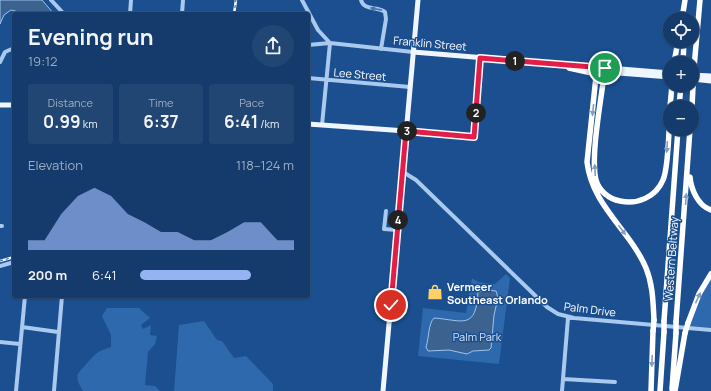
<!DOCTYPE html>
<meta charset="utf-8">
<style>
:root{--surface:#143b6b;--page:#214673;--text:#f1f3f6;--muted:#9dadc1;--line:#33557e;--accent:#95b2f1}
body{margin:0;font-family:Manrope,sans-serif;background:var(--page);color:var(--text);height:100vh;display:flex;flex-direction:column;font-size:15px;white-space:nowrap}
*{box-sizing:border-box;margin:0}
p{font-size:13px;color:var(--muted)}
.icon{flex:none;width:22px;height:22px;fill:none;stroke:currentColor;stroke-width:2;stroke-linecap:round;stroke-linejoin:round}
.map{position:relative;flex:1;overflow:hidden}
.panel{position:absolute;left:12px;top:12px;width:298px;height:286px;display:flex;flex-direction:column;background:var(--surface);border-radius:4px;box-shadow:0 1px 3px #0004,0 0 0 1px var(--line)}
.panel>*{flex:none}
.tools{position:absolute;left:663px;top:12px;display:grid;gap:8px}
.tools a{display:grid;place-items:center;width:36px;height:36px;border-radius:50%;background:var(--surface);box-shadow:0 1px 3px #0004,0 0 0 1px var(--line);font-size:20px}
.pin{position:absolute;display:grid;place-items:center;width:34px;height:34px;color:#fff;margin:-17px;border:2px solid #fff;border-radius:50%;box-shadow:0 1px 4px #0007}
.km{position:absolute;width:20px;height:20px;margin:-10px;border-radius:50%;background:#222;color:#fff;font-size:11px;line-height:20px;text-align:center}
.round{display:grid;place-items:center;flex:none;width:42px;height:42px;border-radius:21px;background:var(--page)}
.summary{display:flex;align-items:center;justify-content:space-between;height:68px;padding:0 16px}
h1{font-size:22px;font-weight:700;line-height:30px}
.metrics{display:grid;grid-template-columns:repeat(3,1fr);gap:6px;height:68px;padding:4px 16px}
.metrics div{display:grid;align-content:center;border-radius:4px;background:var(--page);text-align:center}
.metrics b{font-size:17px;font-weight:700}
.metrics small{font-size:11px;font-weight:400}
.metrics p{font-size:11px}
.chart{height:112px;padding:8px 16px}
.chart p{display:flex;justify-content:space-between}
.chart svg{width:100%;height:72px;margin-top:4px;fill:var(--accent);opacity:.7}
ul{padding:0 16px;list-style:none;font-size:13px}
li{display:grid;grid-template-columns:64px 48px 1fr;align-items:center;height:30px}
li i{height:10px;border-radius:5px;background:var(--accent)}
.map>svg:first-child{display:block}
.green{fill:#2e69ad}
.water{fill:#3c6290;stroke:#9cc4f0}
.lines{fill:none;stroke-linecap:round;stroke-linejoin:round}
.minor{stroke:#a9c9ee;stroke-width:4}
.major{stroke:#f0f6ff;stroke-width:5}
.highway{stroke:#fff;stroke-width:5.5}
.rail-casing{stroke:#fff;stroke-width:2.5}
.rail{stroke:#1b4f8f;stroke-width:1;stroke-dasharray:3;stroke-linecap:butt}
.highway-bridge{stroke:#fff;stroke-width:5.5}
.oneway{fill:#4674ac}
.oneway2{fill:#829ec1}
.route-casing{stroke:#fff;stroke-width:8}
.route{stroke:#e11d48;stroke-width:5}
.labels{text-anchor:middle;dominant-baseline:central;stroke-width:3;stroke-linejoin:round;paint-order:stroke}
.street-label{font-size:11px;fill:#fff;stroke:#1b4f8f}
.poi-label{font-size:11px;font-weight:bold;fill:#fff;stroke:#1b4f8f;text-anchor:start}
.park-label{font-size:11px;fill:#cfe3fa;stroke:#1b4f8f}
</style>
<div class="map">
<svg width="711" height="391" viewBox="0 0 711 391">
<rect width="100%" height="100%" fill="#1b4f8f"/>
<path class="green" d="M506,274L510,278L499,364L418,356L423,308L466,313L472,278L478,282L495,284Z
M711,274V330L686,328Z
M107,308H139L150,318L141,325L143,329L151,325L150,335L157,336L155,344L148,352L145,385L155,386L160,391H83C73,374 77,375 88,362C98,352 96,352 111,347V335L102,316Z
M204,321L217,340L222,341L234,358L246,356L273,384V391H174L179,325Z"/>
<path class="water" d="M0,0H42L54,14H20L19,12L11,10L4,15L0,24Z
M486,290L496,291L498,298L494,315L491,348L489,350L473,351L467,354L449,350L428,351L426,347C429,339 428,324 434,318C462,320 476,331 478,292Z"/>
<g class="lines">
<path class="minor" d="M51,0L64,14
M302,0L318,30L330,43L322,125
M361,0C364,11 377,6 385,12L386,19L381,49
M130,14L131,0
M182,14L183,0
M308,45L330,43L413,52
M0,62L5,52L14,48
M308,78L410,87
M406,131L474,137L480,58
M403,172L416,180L547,307L558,314L574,318L711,330
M386,211L384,229L397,230
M0,226H2
M0,266L14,262
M22,327L58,332
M0,342L20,344
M563,379L615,382
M16,391L25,296
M54,391L62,296
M562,391L568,318"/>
<path class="major" d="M413,52L670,73
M593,71L670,77
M692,75L711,76
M692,79L711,81
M0,105H14
M308,124L406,131
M383,391L418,0"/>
<path class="highway" d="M682,19L685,0
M674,63L678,41
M683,63L684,41
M597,67L587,162C592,206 630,230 646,268C653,285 653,302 654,320
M569,68L592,73L595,78
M605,68C602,95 590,156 596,180C599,191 609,199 620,201C637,205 656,197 663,180C669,167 669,124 670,108
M694,68L700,0
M670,107L672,85
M679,107L681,85
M692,107L693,86
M690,177C691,189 698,206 711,210
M664,321L678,129
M676,322L690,129
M688,323L699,294L711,274
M672,389L676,333
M651,391L653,331
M660,391L664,332
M675,391L685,333"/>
<defs>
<path id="rail" d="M234,14L236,0
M0,261L14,257"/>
</defs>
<use href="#rail" class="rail-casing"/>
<use href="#rail" class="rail"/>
<path class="highway-bridge" d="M693,86L694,68
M653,331L654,320
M664,332V321
M676,333V322
M685,333L688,323"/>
</g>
<defs><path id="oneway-solid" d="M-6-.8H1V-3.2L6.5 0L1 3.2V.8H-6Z"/></defs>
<use class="oneway" href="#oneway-solid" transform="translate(376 9) rotate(-169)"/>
<g class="oneway2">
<use href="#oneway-solid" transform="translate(593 110) rotate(96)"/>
<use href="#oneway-solid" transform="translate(667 147) rotate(94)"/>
<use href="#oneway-solid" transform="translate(595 170) rotate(-93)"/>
<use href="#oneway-solid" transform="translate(686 199) rotate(-86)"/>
<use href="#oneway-solid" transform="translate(622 230) rotate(54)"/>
<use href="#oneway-solid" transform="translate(698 298) rotate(-65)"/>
<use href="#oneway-solid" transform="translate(652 361) rotate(92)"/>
</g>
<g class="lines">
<defs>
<path id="route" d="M391,305L406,131L474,137L480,58L605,68"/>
</defs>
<use href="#route" class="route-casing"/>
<use href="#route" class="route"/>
</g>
<defs>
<symbol id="shop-bare" viewBox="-9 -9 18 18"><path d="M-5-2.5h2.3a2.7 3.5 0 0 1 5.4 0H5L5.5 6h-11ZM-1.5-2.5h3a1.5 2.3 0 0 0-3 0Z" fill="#ffd166" stroke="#1b4f8f" stroke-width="2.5" paint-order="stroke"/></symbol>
</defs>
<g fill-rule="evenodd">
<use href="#shop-bare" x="424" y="281" width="22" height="22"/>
</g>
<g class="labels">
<g class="street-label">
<text transform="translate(430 43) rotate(5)">Franklin Street</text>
<text transform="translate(360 74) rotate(5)">Lee Street</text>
<text transform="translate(671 259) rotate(-86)">Western Beltway</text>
<text transform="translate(590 309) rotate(7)">Palm Drive</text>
</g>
<g class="poi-label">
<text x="447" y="286">Vermeer<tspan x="447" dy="13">Southeast Orlando</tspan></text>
</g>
<g class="park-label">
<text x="477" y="336">Palm Park</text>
</g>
</g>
</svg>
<div class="tools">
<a><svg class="icon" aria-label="locate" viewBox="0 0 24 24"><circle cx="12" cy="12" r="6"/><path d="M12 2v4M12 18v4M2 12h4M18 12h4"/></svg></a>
<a>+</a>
<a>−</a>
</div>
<div class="pin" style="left:605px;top:68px;background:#1e9e55"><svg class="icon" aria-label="arrive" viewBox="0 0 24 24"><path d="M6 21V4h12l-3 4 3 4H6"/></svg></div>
<div class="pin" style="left:391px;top:305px;background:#d93025"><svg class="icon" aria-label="check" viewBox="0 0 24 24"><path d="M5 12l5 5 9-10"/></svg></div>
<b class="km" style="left:515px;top:61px">1</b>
<b class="km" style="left:476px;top:113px">2</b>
<b class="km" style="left:407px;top:131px">3</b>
<b class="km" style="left:398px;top:220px">4</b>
<section class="panel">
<div class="summary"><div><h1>Evening run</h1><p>19:12</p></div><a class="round"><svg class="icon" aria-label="share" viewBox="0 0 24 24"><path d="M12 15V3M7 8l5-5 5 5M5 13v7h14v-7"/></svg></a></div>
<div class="metrics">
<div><p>Distance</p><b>0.99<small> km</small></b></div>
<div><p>Time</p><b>6:37</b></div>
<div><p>Pace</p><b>6:41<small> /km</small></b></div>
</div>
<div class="chart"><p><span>Elevation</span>118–124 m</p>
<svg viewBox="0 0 160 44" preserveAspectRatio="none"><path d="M0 44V38L10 38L20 22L30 11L40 6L50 11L60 22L70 27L80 33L90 33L100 38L110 38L120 33L130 27L140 27L150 38L160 38V44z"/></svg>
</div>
<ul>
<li><b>200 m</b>6:41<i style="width:72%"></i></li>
</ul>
</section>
</div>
